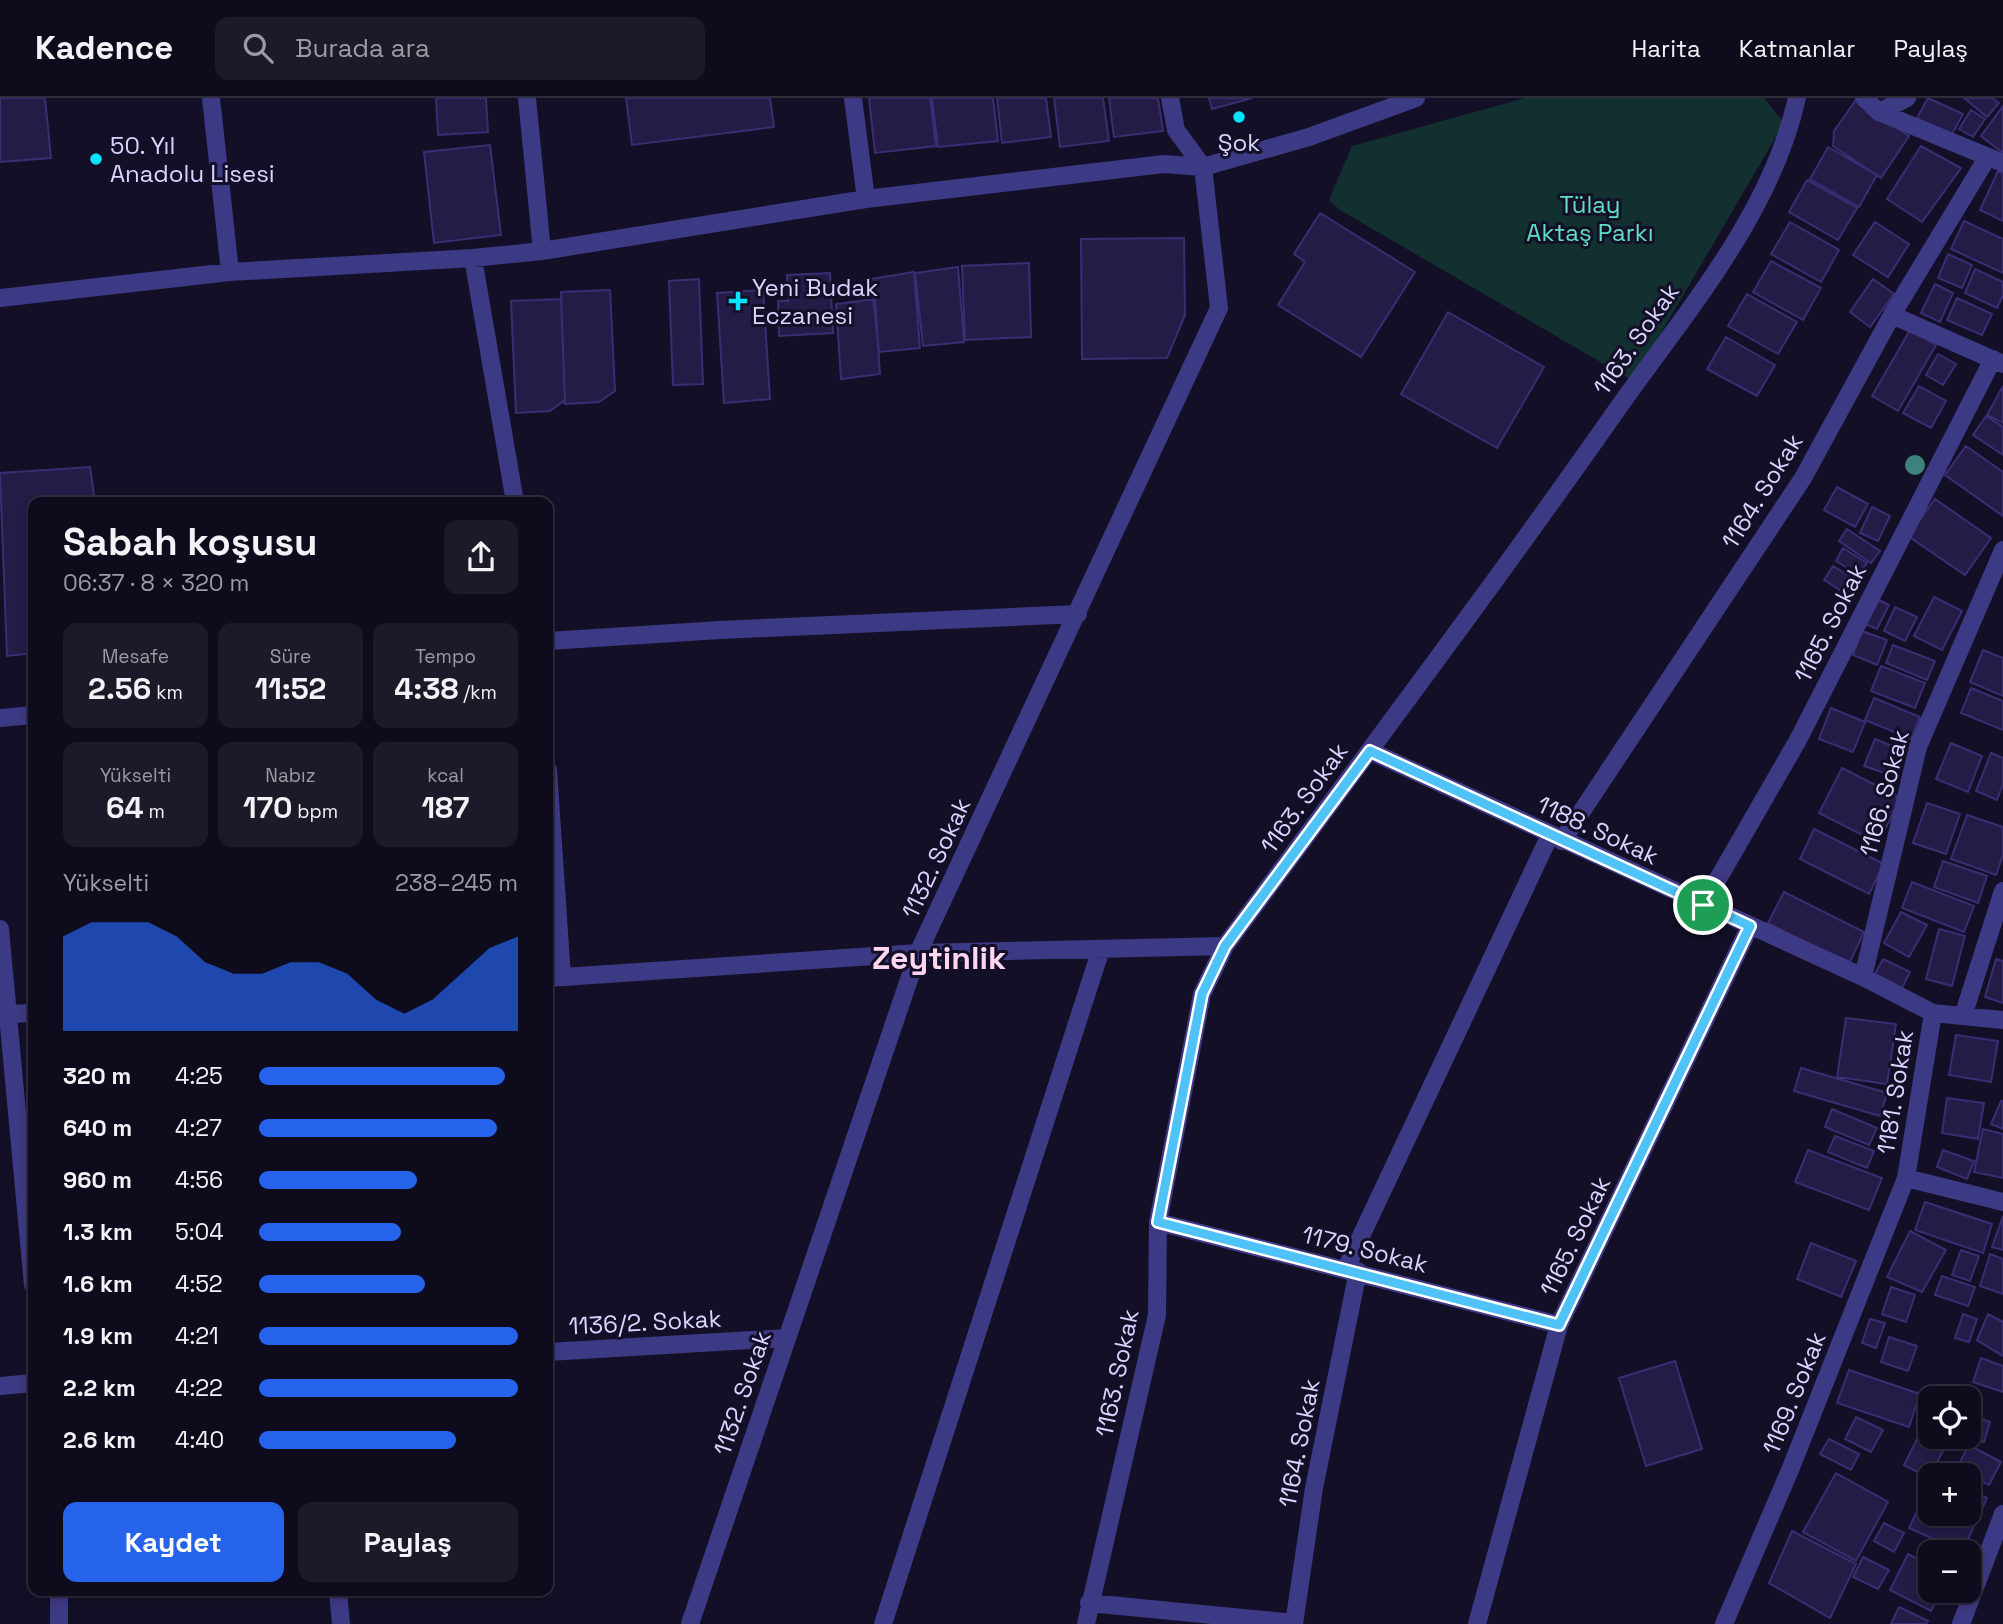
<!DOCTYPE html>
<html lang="tr">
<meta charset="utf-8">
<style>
:root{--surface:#0e0b1c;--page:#1c1929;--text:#f1f3f6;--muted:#9b9ba3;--line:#2e2b3b;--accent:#2563eb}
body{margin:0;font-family:"Space Grotesk",sans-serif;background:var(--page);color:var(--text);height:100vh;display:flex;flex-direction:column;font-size:26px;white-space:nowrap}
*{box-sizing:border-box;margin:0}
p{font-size:23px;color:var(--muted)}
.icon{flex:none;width:38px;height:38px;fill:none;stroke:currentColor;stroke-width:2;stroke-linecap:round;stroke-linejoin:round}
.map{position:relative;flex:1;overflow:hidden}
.sheet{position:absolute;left:28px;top:399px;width:525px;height:1099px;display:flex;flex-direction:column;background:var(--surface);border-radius:14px;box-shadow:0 4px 10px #0003,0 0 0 2px var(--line)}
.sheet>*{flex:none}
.controls{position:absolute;left:1918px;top:1288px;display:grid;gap:14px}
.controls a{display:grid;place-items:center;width:63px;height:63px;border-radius:14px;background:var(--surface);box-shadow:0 4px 10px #0003,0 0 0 2px var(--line);font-size:35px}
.pin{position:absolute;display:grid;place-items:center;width:60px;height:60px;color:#fff;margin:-30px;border:4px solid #fff;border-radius:50%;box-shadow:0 2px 7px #0007}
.round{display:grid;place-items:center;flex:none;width:74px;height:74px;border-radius:14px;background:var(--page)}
.headline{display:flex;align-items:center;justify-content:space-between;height:119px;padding:0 35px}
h1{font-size:38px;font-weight:800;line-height:52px}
.figures{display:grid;grid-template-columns:repeat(3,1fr);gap:10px;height:119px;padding:7px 35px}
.figures div{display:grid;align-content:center;border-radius:14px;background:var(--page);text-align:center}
.figures b{font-size:30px;font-weight:800}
.figures small{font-size:19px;font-weight:400}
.figures p{font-size:19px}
.chart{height:196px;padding:14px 35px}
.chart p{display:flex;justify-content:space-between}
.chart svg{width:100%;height:126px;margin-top:7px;fill:var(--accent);opacity:.7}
.cta{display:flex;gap:14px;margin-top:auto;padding:14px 35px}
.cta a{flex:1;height:80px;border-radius:14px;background:var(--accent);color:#fff;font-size:28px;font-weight:800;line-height:80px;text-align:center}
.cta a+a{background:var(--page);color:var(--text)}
ul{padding:0 35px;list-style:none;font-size:23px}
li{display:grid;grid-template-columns:112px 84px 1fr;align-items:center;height:52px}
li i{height:18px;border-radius:9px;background:var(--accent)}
header{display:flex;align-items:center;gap:42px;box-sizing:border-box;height:98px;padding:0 35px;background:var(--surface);border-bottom:2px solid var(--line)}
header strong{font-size:33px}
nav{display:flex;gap:38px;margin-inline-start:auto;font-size:24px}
.search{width:490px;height:63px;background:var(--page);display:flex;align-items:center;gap:18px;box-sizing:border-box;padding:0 24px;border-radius:14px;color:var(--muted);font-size:26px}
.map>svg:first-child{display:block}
.green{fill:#12302f}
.building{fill:#241b47;stroke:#3b2d73;stroke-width:2}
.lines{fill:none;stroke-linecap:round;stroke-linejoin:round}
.minor{stroke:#3d3a85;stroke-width:18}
.tree{fill:#3d827b}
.route-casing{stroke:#fff;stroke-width:14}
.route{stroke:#4fc3f7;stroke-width:9}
.poi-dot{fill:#00e5ff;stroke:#130f26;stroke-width:2.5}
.labels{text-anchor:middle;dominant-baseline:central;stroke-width:6;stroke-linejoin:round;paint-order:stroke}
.poi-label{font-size:24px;fill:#d9d4ff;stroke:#130f26;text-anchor:start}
.park-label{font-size:24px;fill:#5fe0c0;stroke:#130f26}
.street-label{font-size:24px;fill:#d9d4ff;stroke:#130f26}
.district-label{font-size:32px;font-weight:bold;fill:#ffd6f0;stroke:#130f26}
</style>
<header>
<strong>Kadence</strong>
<div class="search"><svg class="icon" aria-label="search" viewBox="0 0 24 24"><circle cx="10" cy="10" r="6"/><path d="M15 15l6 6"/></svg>Burada ara</div>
<nav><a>Harita</a><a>Katmanlar</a><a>Paylaş</a></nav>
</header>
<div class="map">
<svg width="2003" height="1526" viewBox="0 0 2003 1526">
<rect width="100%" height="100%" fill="#130f26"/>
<path class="green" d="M1525,0H1764L1784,25L1633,283L1340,112L1329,102L1352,48Z"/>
<path class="building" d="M0,0H45L51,60L0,64Z
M436,0H486L488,34L438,37Z
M626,0H770L774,29L632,47Z
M869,0H930L936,48L875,55Z
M932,0H993L998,43L938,49Z
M997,0H1046L1051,39L1002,45Z
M1054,0H1103L1109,43L1060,49Z
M1109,0H1158L1163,33L1114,39Z
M1209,0H1252L1212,11Z
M1928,0L1963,16L1951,38L1917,20Z
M1964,0H1992L1999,5L1987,19Z
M1856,2L1909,38L1881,80L1833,48L1834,33Z
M2003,8V55L1981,38Z
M1971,12L1985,21L1973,39L1959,31Z
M490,47L501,137L434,145L424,54Z
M1921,48L1961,70L1922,124L1887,101Z
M1828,49L1877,77L1859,109L1810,81Z
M1998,73L2003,75V123L1980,112Z
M1807,82L1857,110L1838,142L1789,114Z
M1320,115L1415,174L1361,259L1278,207L1305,164L1294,156Z
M1964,123L2003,141V175L1951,151Z
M1790,124L1839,152L1821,184L1771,156Z
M1875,124L1909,146L1888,179L1853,157Z
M1184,140L1185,217L1167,260L1082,261L1081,141Z
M1948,156L1972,167L1962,190L1938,180Z
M1771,163L1821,190L1803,222L1753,194Z
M1029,165L1031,239L965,242L962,168Z
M958,169L964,244L923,248L915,175Z
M1975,171L2003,184V197L1997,210L1965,195Z
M914,174L920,250L879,254L871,181Z
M830,175L833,235L779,238L778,203H788L787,177Z
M699,181L703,286L673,287L669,183Z
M1873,181L1894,196L1870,229L1850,214Z
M1935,186L1953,195L1940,224L1921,215Z
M610,192L615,293L599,304L565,306L561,194Z
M763,192L770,301L724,305L717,195Z
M1747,196L1797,224L1778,256L1728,228Z
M1957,200L1992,216L1982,237L1947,222Z
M561,201L565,302L550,313L516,315L511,203Z
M875,201L880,276L841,281L836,206Z
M1448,214L1544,269L1497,350L1401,296Z
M1910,232L1936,247L1898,313L1872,298Z
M1726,239L1775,267L1757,298L1707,271Z
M1938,256L1956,266L1943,287L1926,277Z
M1919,288L1946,303L1931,330L1903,315Z
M2003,288V325L1987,317Z
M1986,318L2003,329V357L1973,337Z
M1966,348L2003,374V418L1945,377Z
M90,369L95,404H33V555L7,558L0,375Z
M1837,389L1868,406L1855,429L1824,412Z
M1935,401L1991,440L1965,477L1908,438Z
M1872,409L1890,418L1878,443L1860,435Z
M1847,431L1880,453L1871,465L1839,443Z
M1843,450L1867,465L1859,477L1836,463Z
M1833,468L1861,485L1853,500L1824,482Z
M1934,499L1962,513L1942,552L1914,538Z
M1877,501L1889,507L1877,531L1865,526Z
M1895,509L1917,519L1905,543L1884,533Z
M1862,533L1887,542L1877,567L1853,557Z
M1893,547L1935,563L1927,582L1886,565Z
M1983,552L2003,560V598L1970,584Z
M1881,568L1925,585L1915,610L1871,593Z
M1971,590L2003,603V632L1961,615Z
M1874,600L1920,619L1911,641L1865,622Z
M1831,610L1865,624L1853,654L1819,641Z
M1875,641L1897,650L1887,676L1864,668Z
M1951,645L1982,658L1968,694L1936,681Z
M1991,655L2003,660V686L1997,702L1976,693Z
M1842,670L1901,700L1878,745L1819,715Z
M1927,705L1960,716L1946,756L1913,745Z
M1967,717L2003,729V757L1996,777L1951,761Z
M1814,731L1884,766L1869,796L1800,761Z
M1943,763L1987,778L1978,805L1934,789Z
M1912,784L1974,808L1964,834L1902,810Z
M1784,794L1864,834L1849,866L1768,825Z
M1901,814L1927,827L1909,859L1884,845Z
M1939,831L1965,838L1952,888L1926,881Z
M1883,861L1910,874L1902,890L1875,876Z
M1996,861L2003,863V905L1985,899Z
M1846,920L1896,926L1887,986L1837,979Z
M1956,937L1998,943L1991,984L1949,977Z
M1801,970L1887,995L1880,1018L1794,993Z
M1947,1000L1984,1005L1978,1041L1942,1035Z
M2001,1003H2003V1031L1991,1026Z
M1832,1011L1877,1030L1869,1047L1825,1029Z
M1983,1031L2003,1036V1080L1974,1074Z
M1835,1038L1874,1053L1867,1070L1828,1054Z
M1808,1052L1882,1080L1869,1112L1795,1084Z
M1943,1052L1974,1063L1967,1081L1937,1069Z
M1925,1104L1992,1126L1983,1155L1915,1132Z
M2003,1118V1152L1992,1149Z
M1910,1133L1946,1152L1922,1194L1887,1179Z
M1811,1145L1856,1163L1841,1199L1797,1181Z
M1961,1152L1979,1158L1970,1183L1952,1177Z
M1990,1156L2003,1161V1196L1980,1188Z
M1942,1178L1975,1189L1968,1208L1935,1197Z
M1891,1189L1915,1197L1906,1224L1882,1216Z
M1963,1216L1977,1221L1969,1244L1955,1240Z
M1988,1216L2003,1224V1258L1977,1242Z
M1870,1221L1885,1225L1876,1250L1862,1245Z
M1889,1239L1917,1248L1908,1273L1881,1264Z
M1981,1260L2003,1268V1294L1973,1284Z
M1675,1263L1702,1351L1646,1368L1619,1280Z
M1849,1272L1920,1296L1909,1329L1837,1305Z
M1929,1315L1930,1316V1338L1920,1332Z
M1969,1317L1990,1324L1984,1344L1967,1339Z
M1856,1319L1883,1332L1871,1354L1845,1341Z
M1919,1337L1944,1351L1929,1380L1904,1367Z
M1829,1341L1859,1356L1851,1372L1820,1356Z
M1969,1347L2001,1364L1989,1387L1956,1371Z
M1836,1375L1888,1404L1856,1463L1803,1434Z
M1930,1386V1416H1969V1391L1987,1400L1962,1454L1909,1430Z
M1884,1425L1904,1435L1894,1454L1874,1443Z
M1792,1433L1856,1466L1830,1520L1769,1485Z
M1908,1456L1930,1467V1493H1941L1931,1513L1890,1492Z
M1863,1459L1889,1472L1878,1491L1853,1479Z
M1899,1509L1928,1523L1926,1526H1891Z"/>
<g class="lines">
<path class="minor" d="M211,0L230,174
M527,0L542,153
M853,0L866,101
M1864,0L1879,14L1907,0
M1879,14L2003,65
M473,160L515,404
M0,200L230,174L473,160L542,153L866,101L1164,66L1203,69L1309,39L1416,0
M1892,217L2003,266
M548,543L720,532L1078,516
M0,620L33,617
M1370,653L1863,879L1933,915L2003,922
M548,672L562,879
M1562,743L1803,380L1892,217L1987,60
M1703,807L1798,642L1993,261
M0,831L33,1187
M1863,879L1918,649L2003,452
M548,880L918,855L1225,848
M10,916L33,915
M1963,918L2003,793
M1906,1080L2003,1104
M1158,1124L1559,1227
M1346,1170L1550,737
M548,1254L787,1240
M0,1288L33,1285
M338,1493L341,1526
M1089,1505L1294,1525
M59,1526V1493
M690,1526L918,855L1219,210L1203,69L1176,32L1170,0
M883,1526L1101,851
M1086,1526L1157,1217L1158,1124L1202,896L1225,848C1356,670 1489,494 1616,313C1684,216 1770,119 1797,0
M1294,1526L1314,1390L1358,1173
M1477,1526L1559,1227L1750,828
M1724,1526L1790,1372L1906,1080L1933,915
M1961,1526L2003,1416"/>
</g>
<circle class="tree" cx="1915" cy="367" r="10"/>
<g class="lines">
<defs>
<path id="route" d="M1370,653L1750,828L1559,1227L1158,1124L1202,896L1225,848Z"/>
</defs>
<use href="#route" class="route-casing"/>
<use href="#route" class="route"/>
</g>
<g class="poi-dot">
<circle cx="1239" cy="19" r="7"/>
<circle cx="96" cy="61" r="7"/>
<path d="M734.5 192.5h7v7h7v7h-7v7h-7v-7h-7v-7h7z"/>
</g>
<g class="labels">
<g class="poi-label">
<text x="1239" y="44" text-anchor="middle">Şok</text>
<text x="110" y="47">50. Yıl<tspan x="110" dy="28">Anadolu Lisesi</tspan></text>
<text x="752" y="189">Yeni Budak<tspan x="752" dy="28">Eczanesi</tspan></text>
</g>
<g class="park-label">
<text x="1590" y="106">Tülay<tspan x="1590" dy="28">Aktaş Parkı</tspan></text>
</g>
<g class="street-label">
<text transform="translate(1636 241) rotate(-55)">1163. Sokak</text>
<text transform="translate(1762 393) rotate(-58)">1164. Sokak</text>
<text transform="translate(1830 525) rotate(-63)">1165. Sokak</text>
<text transform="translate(1884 695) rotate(-75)">1166. Sokak</text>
<text transform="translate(1304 700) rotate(-54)">1163. Sokak</text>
<text transform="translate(1598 732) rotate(25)">1188. Sokak</text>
<text transform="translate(936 760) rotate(-65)">1132. Sokak</text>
<text transform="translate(1895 994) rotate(-81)">1181. Sokak</text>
<text transform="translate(1575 1138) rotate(-64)">1165. Sokak</text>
<text transform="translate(1365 1151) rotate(14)">1179. Sokak</text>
<text transform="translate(645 1224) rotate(-3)">1136/2. Sokak</text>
<text transform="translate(1117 1275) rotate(-78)">1163. Sokak</text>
<text transform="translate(742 1295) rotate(-71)">1132. Sokak</text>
<text transform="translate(1794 1295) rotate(-68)">1169. Sokak</text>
<text transform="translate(1299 1345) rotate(-79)">1164. Sokak</text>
</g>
<g class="district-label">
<text x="939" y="860">Zeytinlik</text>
</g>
</g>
</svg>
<div class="controls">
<a><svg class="icon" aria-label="locate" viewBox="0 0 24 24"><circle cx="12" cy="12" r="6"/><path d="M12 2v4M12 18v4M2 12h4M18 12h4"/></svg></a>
<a>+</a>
<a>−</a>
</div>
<div class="pin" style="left:1703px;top:807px;background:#1e9e55"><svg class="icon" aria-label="arrive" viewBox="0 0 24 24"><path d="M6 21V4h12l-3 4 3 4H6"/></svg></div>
<section class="sheet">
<div class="headline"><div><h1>Sabah koşusu</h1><p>06:37 · 8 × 320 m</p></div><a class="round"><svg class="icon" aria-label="share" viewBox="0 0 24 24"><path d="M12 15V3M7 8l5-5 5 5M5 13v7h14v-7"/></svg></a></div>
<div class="figures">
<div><p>Mesafe</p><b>2.56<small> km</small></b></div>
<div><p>Süre</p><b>11:52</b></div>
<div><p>Tempo</p><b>4:38<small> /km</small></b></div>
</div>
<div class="figures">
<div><p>Yükselti</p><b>64<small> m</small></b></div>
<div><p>Nabız</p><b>170<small> bpm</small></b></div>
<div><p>kcal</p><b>187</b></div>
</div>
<div class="chart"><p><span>Yükselti</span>238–245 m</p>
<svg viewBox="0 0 160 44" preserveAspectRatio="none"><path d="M0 44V11L10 6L20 6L30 6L40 11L50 20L60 24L70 24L80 20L90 20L100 24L110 33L120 38L130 33L140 24L150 15L160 11V44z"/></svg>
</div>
<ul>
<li><b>320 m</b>4:25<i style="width:95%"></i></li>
<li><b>640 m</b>4:27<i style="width:92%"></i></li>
<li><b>960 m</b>4:56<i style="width:61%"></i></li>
<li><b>1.3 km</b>5:04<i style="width:55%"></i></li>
<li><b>1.6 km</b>4:52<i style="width:64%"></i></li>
<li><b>1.9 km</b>4:21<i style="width:100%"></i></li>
<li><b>2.2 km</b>4:22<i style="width:100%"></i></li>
<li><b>2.6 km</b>4:40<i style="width:76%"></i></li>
</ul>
<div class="cta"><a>Kaydet</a><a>Paylaş</a></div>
</section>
</div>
